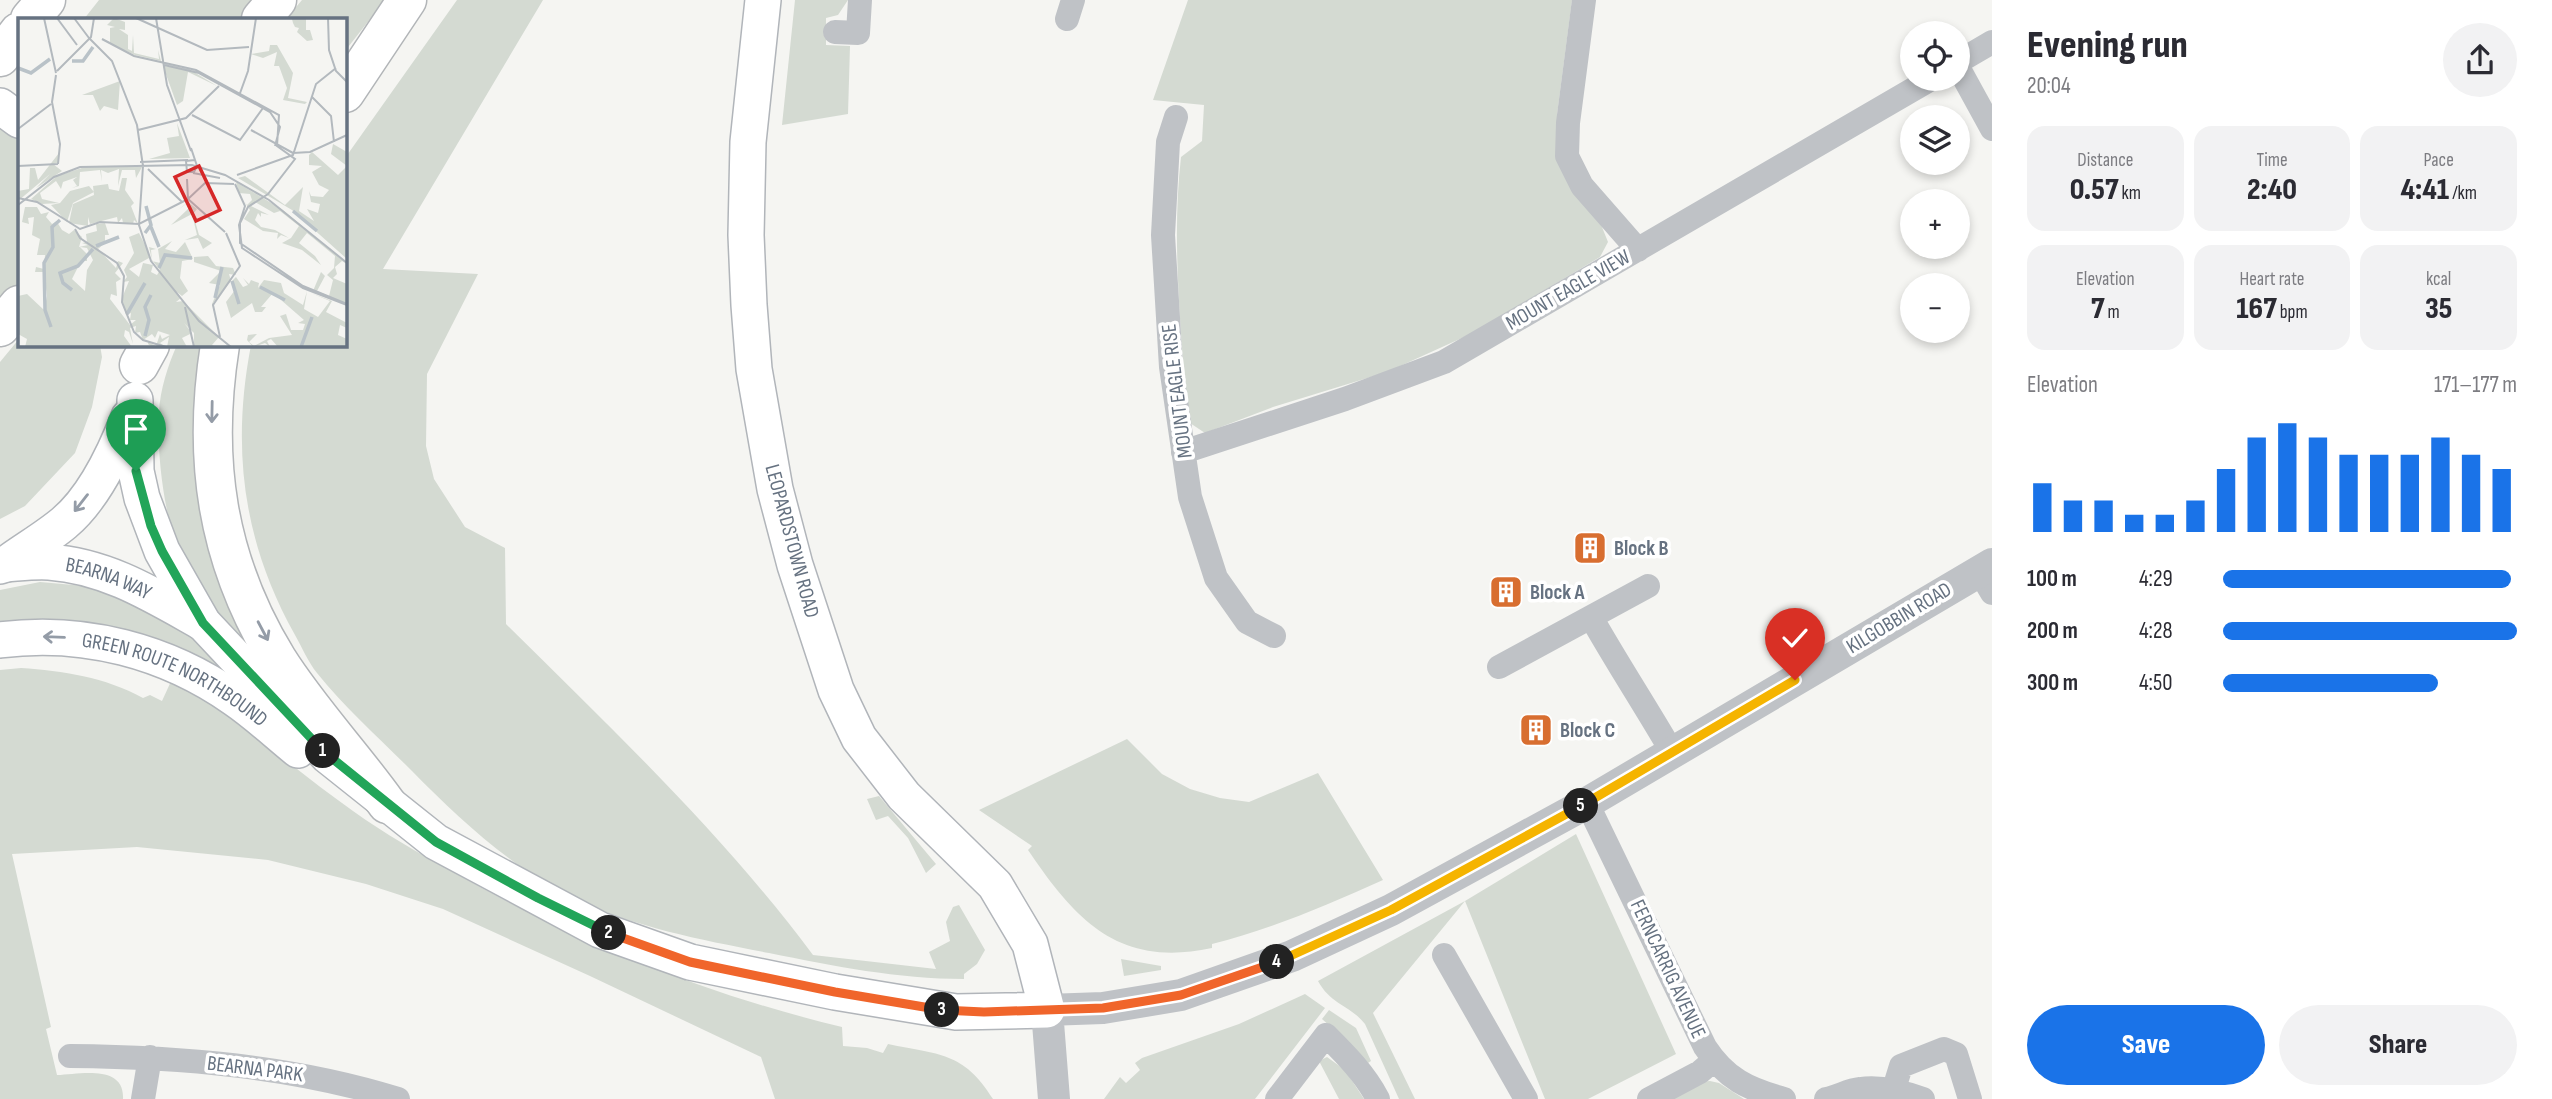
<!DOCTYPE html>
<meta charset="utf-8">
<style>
:root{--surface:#fff;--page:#f2f2f3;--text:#2b2b33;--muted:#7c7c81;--accent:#1a73e8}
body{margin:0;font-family:"Sofia Sans Condensed",sans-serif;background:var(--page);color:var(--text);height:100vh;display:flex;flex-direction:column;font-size:26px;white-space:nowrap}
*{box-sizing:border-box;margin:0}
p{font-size:23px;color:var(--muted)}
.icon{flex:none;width:38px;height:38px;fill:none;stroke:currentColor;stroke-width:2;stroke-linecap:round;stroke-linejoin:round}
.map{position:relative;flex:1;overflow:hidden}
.sheet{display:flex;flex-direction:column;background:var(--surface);width:560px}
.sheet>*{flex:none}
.tools{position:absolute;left:1900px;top:21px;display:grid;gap:14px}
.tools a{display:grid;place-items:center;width:70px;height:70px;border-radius:50%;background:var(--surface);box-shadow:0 4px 10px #0003;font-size:35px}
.pin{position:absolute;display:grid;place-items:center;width:60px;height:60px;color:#fff;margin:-72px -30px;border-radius:50% 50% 50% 0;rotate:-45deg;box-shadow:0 0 7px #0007}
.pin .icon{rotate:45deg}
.km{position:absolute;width:35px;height:35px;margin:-18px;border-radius:50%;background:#222;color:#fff;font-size:19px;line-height:35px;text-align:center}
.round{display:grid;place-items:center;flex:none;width:74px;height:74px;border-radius:37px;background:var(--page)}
.overview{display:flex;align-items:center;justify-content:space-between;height:119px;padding:0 35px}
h1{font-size:38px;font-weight:800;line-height:52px}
.figures{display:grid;grid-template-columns:repeat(3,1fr);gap:10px;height:119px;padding:7px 35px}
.figures div{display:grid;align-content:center;border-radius:18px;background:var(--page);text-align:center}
.figures b{font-size:30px;font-weight:800}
.figures small{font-size:19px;font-weight:400}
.figures p{font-size:19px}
.chart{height:196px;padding:14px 35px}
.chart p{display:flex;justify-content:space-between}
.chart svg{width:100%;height:126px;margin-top:7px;stroke:var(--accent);stroke-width:6}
.primary-button{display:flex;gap:14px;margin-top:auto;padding:14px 35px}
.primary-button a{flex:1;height:80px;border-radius:42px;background:var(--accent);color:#fff;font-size:28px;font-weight:800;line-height:80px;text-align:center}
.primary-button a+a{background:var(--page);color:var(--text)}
ul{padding:0 35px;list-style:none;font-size:23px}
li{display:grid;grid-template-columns:112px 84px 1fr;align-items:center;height:52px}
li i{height:18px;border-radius:9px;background:var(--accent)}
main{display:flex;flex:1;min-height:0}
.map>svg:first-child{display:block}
.green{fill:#d4dad2}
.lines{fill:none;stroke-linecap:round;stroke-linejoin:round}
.secondary-casing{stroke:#b1b5ba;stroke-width:38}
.motorway-casing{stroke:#b2b5b8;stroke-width:41}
.minor{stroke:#bfc2c6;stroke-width:24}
.tertiary{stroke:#bfc2c6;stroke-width:32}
.secondary{stroke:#fff;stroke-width:35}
.motorway{stroke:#fff;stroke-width:38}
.oneway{stroke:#949ca7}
.split-1-casing{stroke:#fff;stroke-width:14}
.split-2-casing{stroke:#fff;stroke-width:14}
.split-3-casing{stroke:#fff;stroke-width:14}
.split-4-casing{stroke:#fff;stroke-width:14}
.split-5-casing{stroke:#fff;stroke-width:14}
.split-6-casing{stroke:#fff;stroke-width:14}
.split-1{stroke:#22a559;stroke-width:9}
.split-2{stroke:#22a559;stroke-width:9}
.split-3{stroke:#f0652b;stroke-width:9}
.split-4{stroke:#f0652b;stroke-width:9}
.split-5{stroke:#f5b400;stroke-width:9}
.split-6{stroke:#f5b400;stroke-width:9}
.labels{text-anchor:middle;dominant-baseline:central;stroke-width:7;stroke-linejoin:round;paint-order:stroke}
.street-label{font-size:21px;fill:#667281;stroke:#fff}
.poi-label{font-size:21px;font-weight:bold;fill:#667281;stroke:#fff;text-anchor:start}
.inset-river{fill:none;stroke:#b9c2c8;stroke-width:3.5}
.inset-road{fill:none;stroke:#b3b9be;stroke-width:2}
.view{fill:#d62828;fill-opacity:0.15;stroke:#d62828;stroke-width:3.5}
.inset-edge{fill:none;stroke:#667281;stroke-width:3.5}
</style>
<main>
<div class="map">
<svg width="1992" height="1099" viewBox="0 0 1992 1099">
<rect width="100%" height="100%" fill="#f5f5f2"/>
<path class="green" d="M99,0H258L242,19H84Z
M302,0H385L345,51V19H286Z
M457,0H543L383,269L478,274L427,374L426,446L434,479L465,527L505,548L506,624C613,730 723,834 813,955L936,969L929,952L950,941L946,922L953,907L959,905L985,950L977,964L964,974V979C898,979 833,966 769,953C702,940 637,928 575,899C513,869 459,819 412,771C380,739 345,708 317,673C308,662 302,647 295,635C243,542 231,449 251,345H345V158Z
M795,0H848L838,15L826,18V45L850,46L848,114L782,125Z
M1188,0H1572L1557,115L1608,242L1600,257L1473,333L1387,372L1273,407L1205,433L1187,421C1182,334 1171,244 1181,157L1202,141L1204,105L1153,100Z
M19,104V283L0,306V129Z
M19,339V345H100L102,357L92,407L75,453L25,506L0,519V362Z
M177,345H212L206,371L270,671C243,644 211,617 192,583C167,539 156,462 159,412C160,390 168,365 177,345Z
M40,582L85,586L122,594L197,639L233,677L0,632V590Z
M21,668C63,671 105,677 143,698L150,695L162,701L173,677L193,687C247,728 298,772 353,811C385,834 419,853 453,872C576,942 705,994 842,1027L843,1046L867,1048L883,1053L888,1044C939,1055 963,1051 993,1099H775L761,1057L590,976L443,909L366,884L268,860L137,847L12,854L51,1027L46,1029L57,1075C80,1074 125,1064 123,1099H0V670Z
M1127,739L1162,774L1190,789L1220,798L1249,802L1318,773L1383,880C1327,905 1272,929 1212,944V948C1119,968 1076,921 1028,850L1032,846L979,810Z
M879,796L936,864L926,873L908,838L888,816L876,820L867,799Z
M1576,834L1676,1054L1588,1099H1545L1465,901L1373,1013L1415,1099H1399L1365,1024C1350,1005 1331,1005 1318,981L1465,901Z
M1121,959L1161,966V970L1124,976Z
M1305,994L1325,1008L1255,1099H1104L1120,1077L1126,1083L1140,1070L1135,1063L1142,1058L1239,1024Z
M1329,1010L1356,1028L1371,1061L1368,1063L1351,1045L1322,1019Z
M1327,1057L1345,1070L1364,1099H1339L1319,1061Z
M1710,1081L1719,1083L1744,1099H1664L1698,1082Z"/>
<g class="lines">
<defs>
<g id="secondary">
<path d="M0,106L19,120"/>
<path d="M135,400L136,471L142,498L162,551L203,623L328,756L436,842L600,930L690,962L835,992L956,1012L1047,1010L1030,944L995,885L904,796L859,738L836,690L795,565L775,489L754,369L749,305L746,235L748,142L763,0"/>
<path id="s1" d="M6,564C20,563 35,561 49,562C107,566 153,595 203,623"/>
<path d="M0,566L6,564C25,550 46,538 64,523C94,498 115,453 129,417"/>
<path id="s2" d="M0,640C83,629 167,651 235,699C257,714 277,733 298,750"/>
</g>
<path id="motorway" d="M30,19L46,0
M261,19L277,0
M0,57L19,32
M345,93L407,0
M0,327L19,305
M220,345C202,458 216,559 277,659C309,710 352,755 387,804
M139,365L150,345"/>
</defs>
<use href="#secondary" class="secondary-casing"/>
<use href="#motorway" class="motorway-casing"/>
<path class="minor" d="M1584,0L1568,123L1567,156L1582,186L1638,250
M1067,19L1073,0
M835,32L858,33L860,0
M1958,62L1992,42
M1958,67L1992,129
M1176,117L1168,142L1163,235L1171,367L1190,497L1216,578L1247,622L1274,636
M1183,452L1345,399L1444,362L1931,79
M1979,571L1992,593
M1591,617C1617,663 1646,707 1672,752
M1499,667L1648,586
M1587,803L1705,1047C1726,1079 1748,1089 1784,1099
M1444,955L1526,1099
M70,1056C181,1057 292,1066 398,1099
M1893,1092L1901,1066L1944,1049L1956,1054L1970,1099
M143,1099L150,1057
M1277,1099L1326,1035C1346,1055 1365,1074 1378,1099
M1649,1099L1700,1072L1714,1060
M1826,1099C1838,1097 1848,1090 1860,1089C1879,1086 1904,1092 1923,1099"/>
<path class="tertiary" d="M1054,1099L1047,1010L1103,1008L1181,995L1292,956L1391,910L1587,803L1992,564"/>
<use href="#secondary" class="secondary"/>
<use href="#motorway" class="motorway"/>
</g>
<defs><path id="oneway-shaft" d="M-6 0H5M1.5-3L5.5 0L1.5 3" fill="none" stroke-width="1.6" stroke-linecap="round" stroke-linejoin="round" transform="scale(1.75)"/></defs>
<g class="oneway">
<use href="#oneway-shaft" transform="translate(212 412) rotate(91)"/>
<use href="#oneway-shaft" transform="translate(81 503) rotate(128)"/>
<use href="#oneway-shaft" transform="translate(263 631) rotate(62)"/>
<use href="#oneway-shaft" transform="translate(54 637) rotate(-178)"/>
</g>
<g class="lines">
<defs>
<path id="split-1" d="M136,471L151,526L162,551L203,623L323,751"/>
<path id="split-2" d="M323,751L436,842L538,898L609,933"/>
<path id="split-3" d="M609,933L690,962L835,992L942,1010"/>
<path id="split-4" d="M942,1010L984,1012L1103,1008L1181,995L1277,962"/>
<path id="split-5" d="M1277,962L1391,910L1581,806"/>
<path id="split-6" d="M1581,806L1795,680"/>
</defs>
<use href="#split-1" class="split-1-casing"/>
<use href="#split-2" class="split-2-casing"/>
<use href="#split-3" class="split-3-casing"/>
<use href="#split-4" class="split-4-casing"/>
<use href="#split-5" class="split-5-casing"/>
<use href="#split-6" class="split-6-casing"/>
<use href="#split-1" class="split-1"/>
<use href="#split-2" class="split-2"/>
<use href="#split-3" class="split-3"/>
<use href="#split-4" class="split-4"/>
<use href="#split-5" class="split-5"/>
<use href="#split-6" class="split-6"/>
</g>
<defs>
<symbol id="building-square" viewBox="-11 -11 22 22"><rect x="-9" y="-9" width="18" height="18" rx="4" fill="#d86e30" stroke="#fff"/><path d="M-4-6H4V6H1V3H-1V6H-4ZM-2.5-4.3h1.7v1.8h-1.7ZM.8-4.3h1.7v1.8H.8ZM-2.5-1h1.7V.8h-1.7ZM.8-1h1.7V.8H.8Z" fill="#fff"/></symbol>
</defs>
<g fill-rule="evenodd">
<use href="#building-square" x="1571" y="529" width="38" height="38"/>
<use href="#building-square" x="1487" y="573" width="38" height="38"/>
<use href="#building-square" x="1517" y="711" width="38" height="38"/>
</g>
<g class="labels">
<g class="street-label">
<text transform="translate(1568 290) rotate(-30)">MOUNT EAGLE VIEW</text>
<text transform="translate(1177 391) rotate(-97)">MOUNT EAGLE RISE</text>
<text transform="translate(792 541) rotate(75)">LEOPARDSTOWN ROAD</text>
<text stroke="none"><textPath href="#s1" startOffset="105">BEARNA WAY</textPath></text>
<text transform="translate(1899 618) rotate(-31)">KILGOBBIN ROAD</text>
<text stroke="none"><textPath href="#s2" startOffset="184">GREEN ROUTE NORTHBOUND</textPath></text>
<text transform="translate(1668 969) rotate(65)">FERNCARRIG AVENUE</text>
<text transform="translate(255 1069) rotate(7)">BEARNA PARK</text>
</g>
<g class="poi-label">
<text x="1614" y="548">Block B</text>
<text x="1530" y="592">Block A</text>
<text x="1560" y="730">Block C</text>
</g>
</g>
<g transform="translate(18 18)">
<rect width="329" height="329" fill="#f5f5f2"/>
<path d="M96,0L107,4V12L101,11L110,17V31L114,33L115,17L116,35L141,41L140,32L143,43L117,37L99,29L85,21L92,24V10L97,9L89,7ZM288,0V12H292L295,22L289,23L279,14L281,10L277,9L275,5L274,1ZM252,27H259L275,55L270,80L289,84L287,86L265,82L269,70L261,48H256L259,34L245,40L233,36L251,33ZM145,48L171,51L199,68L170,54L165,83L159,87ZM102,63L100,92L86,88L82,93L75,77H64ZM159,105L172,140L131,141L152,135L149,120L161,118ZM315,126L329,134V241L274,192L220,160L227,158L267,187L285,169L281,193L296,203L289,191L300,195L302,186L293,184L291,173L293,178L305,179L311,172L301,167L294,154L304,148L291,147V137L294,134L320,157L329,148L313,136ZM41,135L40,145L35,146L44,153L18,170L32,156L0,183V173L11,171L12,150H17L20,162ZM67,149H124L118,160L117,152H104L100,168L101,151L90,155L83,152L84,164L82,152L62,154L61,168L54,170L59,168L55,162L59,159L45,164L43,171L38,163L22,175L24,181L41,185L24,186L13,181L39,158ZM104,160H109L107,172L116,185L113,188L120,206L116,202L115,206L105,205L104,200L100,205L99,199L72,206L70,199V208L51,205L55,186L76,177L75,168L90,166L91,171L101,173ZM218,164L265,192L329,246L324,243L317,249L319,256L315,260L329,266V286L295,273L303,254L307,258L299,273L311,278L315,262L309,257L316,250L317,238L289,215L281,225L297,238L303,247L284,232L264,225L273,220L281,208L262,193L256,195L237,184L233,188L251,197L243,195V199L240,195L237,202L243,209L257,212L271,220L263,217L259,221L260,215L245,213L226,201L232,192L226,183L229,187L234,182L232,176L221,175ZM71,168L76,174L55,185L49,204L33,187L42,185L52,173ZM170,184L179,191L175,196L181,217L194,225L185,231L180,220L167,222L179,217L174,196L153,207L169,192L172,188L168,186L160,192ZM7,189H19L23,196L31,194L28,199L34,206L42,201L39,204L44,212L51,216L56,212L64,219L61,229L70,227L64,225L69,224L68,216L79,213L78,206L87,205L91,217H87V225L80,231L98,250L100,243L105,245L97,255L103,261L98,264L99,278L93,276L92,281L112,307L118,302H112L113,295L108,297L104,280L111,263L105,264L109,259L106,252L116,235L111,219L121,215L130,233L131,240L111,251L121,259L125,245L135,247L133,254L139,257L142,252L134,242L131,229L138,231L133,232L134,243L142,245L140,231L154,223L147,231L158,234L167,224L175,241L164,243L162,260L170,273L164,278L159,274L163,280L158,284L165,283L201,319L194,327L198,329H176V315L166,305L174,315L164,320L169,329H149L151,319L142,325L148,329H134L130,326V324L138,328L142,316L144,321L152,317L140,313L137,320L134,316L125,322L122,314L117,315L118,308L112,310L115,326L111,314L107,312L106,318L114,329H7L9,321L0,316V278L9,276L26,292L29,278L26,254H17L18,249L26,251L27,237H19L22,221L14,217L16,199L10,200L11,206L4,204ZM62,229L69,230L75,242L69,252L67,273L54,261L63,243H69V236ZM190,238L198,248L215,250L218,257L211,256L213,263L195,285L197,297L194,286L202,267L191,265L203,253L176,244V239ZM218,259L225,269L230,267L225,260L231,266L233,262L241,265L240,270L246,262L263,265L266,275L285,287L289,273L286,291L300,299L312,283L293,275L314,283L308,294L329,305V310L322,307L320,317L329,321V329H260L253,321L249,323L252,329L247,325L235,329L229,322L230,317L239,316L231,324L236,328L251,320L274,317L262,298L268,296L273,312H285L287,306L280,305L286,302L255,275L243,289H248L244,294H237L234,285L213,300L208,284L217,272L214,263Z" fill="#d4dad2" fill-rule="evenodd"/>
<path class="inset-river" d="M54,43H65L75,29M0,50L13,55L32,41M275,193L299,213M133,209L141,229M127,215L133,207L128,188M78,228L101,219M141,250L147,237L174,240M214,263L221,286M242,269L267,282M54,272L45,265L42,255L60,248L75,231M197,280L204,249M109,296L127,265M33,309L27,292L26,245L35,229L34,209L42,202M127,318L131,302L127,289L133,277M283,329L294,299"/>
<path class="inset-road" d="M26,0L38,55M39,0L59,27M56,0L71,20M118,0L189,32L231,29M138,0L149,67L173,133M310,0L311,32L318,53L329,64M71,20L94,43L119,107L125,148L121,207L133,243L181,303L213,329M84,21L116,38L178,52L261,97L259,128L277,141L250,176L230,189L222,205V225L285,268L329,286M146,47L181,55L252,94L262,109L257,128M39,53L73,19L76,0M38,57L34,84L42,126L40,146M221,78L230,53L238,0M294,79L313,98L316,124M174,97L222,122L245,90M0,111L33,86M120,112L168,100L201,68M233,112L275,135M173,130L179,148L176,154H169L168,143L177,142M275,135L292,134L329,117M122,144L170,142M0,148L40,146M130,151L164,184M175,155L202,160M219,157L275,137L298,66L318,50M169,161L170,181L187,165L216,166M217,166L227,188L221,207L224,230L285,270L329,287M0,180L19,184L62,211L82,204L121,206L170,181L207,214M0,187L36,159L62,149L174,147L207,157L251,182L329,245M57,211L62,220L99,245L106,258L104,284L116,314L125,322L148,329M167,289L176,329M202,319L195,287L222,248L208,215"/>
<path class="view" d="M181,148L202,192L178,203L157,159Z"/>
<rect width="329" height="329" class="inset-edge"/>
</g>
</svg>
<div class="tools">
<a><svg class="icon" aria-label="locate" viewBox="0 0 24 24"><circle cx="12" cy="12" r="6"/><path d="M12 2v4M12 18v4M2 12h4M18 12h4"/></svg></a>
<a><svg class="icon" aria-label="layers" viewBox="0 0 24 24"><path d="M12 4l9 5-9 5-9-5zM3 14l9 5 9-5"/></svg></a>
<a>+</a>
<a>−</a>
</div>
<div class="pin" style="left:136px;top:471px;background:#1e9e55"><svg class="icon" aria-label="arrive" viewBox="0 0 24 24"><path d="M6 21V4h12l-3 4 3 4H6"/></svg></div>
<div class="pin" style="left:1795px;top:680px;background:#d93025"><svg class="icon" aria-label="check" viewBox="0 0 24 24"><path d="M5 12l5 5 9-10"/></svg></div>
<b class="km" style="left:323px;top:751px">1</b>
<b class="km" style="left:609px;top:933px">2</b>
<b class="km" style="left:942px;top:1010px">3</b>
<b class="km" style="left:1277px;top:962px">4</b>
<b class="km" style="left:1581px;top:806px">5</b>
</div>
<section class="sheet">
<div class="overview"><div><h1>Evening run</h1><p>20:04</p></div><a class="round"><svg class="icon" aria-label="share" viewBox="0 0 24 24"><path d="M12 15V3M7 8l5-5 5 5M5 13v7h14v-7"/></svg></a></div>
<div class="figures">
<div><p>Distance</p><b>0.57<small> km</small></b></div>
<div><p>Time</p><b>2:40</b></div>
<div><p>Pace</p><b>4:41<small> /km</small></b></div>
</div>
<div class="figures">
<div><p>Elevation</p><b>7<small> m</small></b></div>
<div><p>Heart rate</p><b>167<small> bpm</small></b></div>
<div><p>kcal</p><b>35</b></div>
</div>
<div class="chart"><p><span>Elevation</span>171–177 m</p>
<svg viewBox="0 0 160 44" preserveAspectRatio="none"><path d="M5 44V27M15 44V33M25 44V33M35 44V38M45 44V38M55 44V33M65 44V22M75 44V11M85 44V6M95 44V11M105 44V17M115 44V17M125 44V17M135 44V11M145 44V17M155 44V22"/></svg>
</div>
<ul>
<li><b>100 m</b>4:29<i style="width:98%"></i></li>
<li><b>200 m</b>4:28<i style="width:100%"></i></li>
<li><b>300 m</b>4:50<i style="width:73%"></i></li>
</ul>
<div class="primary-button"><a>Save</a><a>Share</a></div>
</section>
</main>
